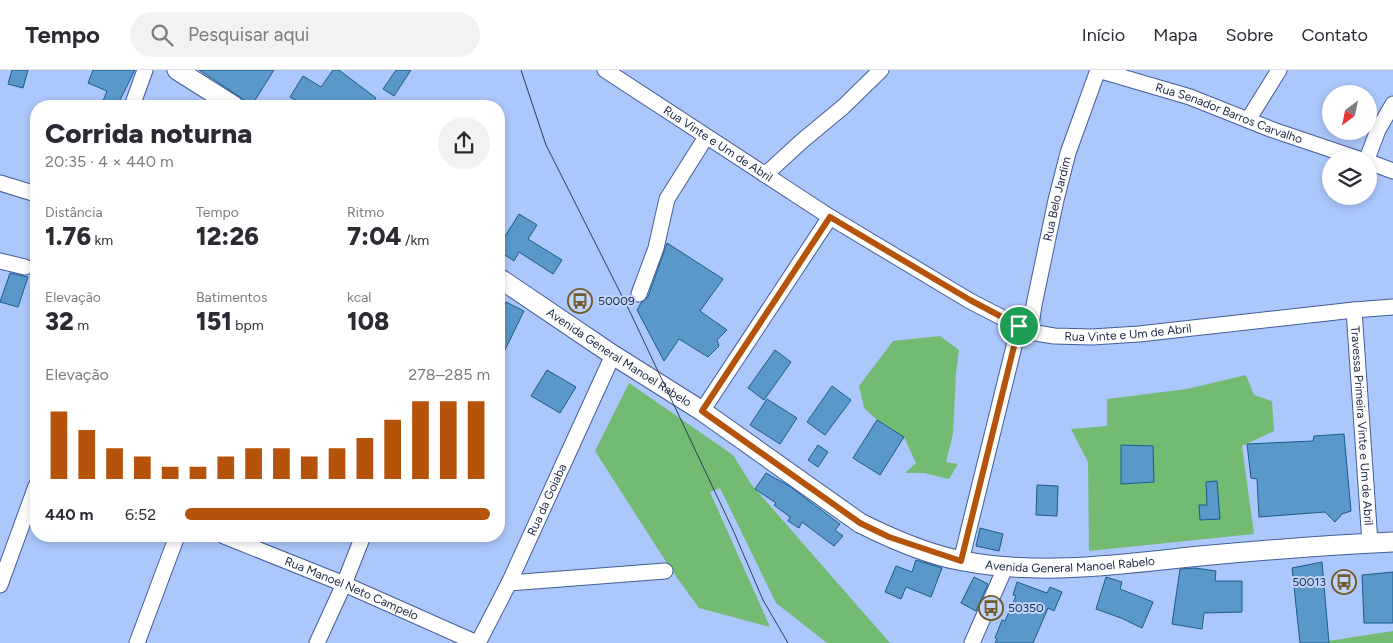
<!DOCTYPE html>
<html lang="pt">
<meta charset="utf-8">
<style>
:root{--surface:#fff;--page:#f2f2f3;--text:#2b2b33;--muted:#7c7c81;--line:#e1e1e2;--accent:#b45309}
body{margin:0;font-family:Figtree,sans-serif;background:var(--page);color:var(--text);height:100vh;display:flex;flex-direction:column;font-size:19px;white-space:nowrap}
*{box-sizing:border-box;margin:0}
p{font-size:16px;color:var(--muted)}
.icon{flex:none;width:28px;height:28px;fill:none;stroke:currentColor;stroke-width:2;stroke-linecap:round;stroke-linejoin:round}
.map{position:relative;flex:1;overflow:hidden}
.drawer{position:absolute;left:30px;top:30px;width:475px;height:442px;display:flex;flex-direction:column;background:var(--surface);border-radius:20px;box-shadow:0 2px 8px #0003}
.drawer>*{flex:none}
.needle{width:32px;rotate:213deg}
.tools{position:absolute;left:1322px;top:15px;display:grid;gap:10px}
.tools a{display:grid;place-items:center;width:55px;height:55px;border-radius:50%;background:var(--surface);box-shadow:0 2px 8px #0003;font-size:25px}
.pin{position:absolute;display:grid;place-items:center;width:42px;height:42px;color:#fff;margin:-21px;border:2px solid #fff;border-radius:50%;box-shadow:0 1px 5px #0007}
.round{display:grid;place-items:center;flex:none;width:52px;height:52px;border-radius:26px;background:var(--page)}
.head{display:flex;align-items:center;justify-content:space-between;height:85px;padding:0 15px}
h1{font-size:28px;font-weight:800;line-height:38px}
.metrics{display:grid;grid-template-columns:repeat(3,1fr);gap:8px;height:85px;padding:5px 15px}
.metrics div{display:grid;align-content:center}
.metrics b{font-size:25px;font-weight:800}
.metrics small{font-size:14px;font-weight:400}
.metrics p{font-size:14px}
.chart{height:140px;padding:10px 15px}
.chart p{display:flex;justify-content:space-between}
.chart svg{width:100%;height:90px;margin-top:5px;stroke:var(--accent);stroke-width:6}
ul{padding:0 15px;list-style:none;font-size:16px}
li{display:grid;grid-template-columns:80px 60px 1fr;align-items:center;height:38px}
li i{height:12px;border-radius:6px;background:var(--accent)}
header{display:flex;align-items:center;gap:30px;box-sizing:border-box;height:70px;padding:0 25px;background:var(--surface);border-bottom:1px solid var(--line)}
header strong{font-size:24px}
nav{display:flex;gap:28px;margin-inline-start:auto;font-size:18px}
.search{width:350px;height:45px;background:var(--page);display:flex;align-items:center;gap:12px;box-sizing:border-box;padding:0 18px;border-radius:28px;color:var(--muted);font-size:19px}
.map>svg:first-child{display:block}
.green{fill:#73ba72}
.building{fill:#5998c9;stroke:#1a5c8a}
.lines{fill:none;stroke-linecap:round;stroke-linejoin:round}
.minor-casing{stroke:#425e98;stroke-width:17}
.major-casing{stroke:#425e98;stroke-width:21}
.minor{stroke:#fff;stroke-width:15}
.major{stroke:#fff;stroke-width:19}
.tram{stroke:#313e5b;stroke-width:1}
.route-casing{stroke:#fff;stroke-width:10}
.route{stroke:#b45309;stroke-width:6}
.labels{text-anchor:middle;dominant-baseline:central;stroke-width:4;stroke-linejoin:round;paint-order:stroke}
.street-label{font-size:12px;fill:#202c46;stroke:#c0d4fc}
.poi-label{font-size:12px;fill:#202c46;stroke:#c0d4fc;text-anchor:start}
</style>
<header>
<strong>Tempo</strong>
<div class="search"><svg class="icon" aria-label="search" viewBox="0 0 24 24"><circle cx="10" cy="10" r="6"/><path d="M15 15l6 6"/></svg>Pesquisar aqui</div>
<nav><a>Início</a><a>Mapa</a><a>Sobre</a><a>Contato</a></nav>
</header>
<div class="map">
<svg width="1393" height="573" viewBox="0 0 1393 573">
<rect width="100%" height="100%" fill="#acc7fb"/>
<path class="green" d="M940,266L959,280L956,303L953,364L946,392L958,394L949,409L924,403H905L916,393L904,367L877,350L864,338L859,316L893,271Z
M1246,305L1254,325L1272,331L1274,361L1242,376L1254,464L1089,481L1088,392L1071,359L1107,356V329L1187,319Z
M629,313L733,385L751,414L890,573H827L776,533L720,418L710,422L770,557L699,538L672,501L595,381Z
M1393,561V573H1329L1328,571Z"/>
<path class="building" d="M12,0H28L23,18L8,14Z
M93,0H135L117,36H101L107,21L88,13Z
M199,0H274L252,35Z
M333,0H339L376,28L370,36H306L290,27L303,6L321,17Z
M396,0H411L394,26L383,19Z
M519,144L537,155L528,169L562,190L553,204L519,182L514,191L499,181V176Z
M667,173L723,209L700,241L727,260L717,270L719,276L708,287L679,269L664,291L637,240L641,233L648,227Z
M10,203L28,207L18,237L0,232Z
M506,232L524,241L499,292V246Z
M775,280L791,292L764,330L748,318Z
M547,300L576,317L560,343L531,326Z
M832,316L851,330L825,365L807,352Z
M767,329L797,348L780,374L750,355Z
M877,350L904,367L880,405L853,388Z
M1344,364L1351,441L1342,444L1335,452L1325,442L1259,447L1257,409L1251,408L1247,374L1313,371L1314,366Z
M818,375L828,382L818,397L808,390Z
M1121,375L1153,376L1154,412L1121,414Z
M766,403L789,416L840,454L835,460L843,466L834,476L802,452L799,458L788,451L790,447L774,435L776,433L755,419Z
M1217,411L1220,449L1200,450L1199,435H1207L1206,412Z
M1037,415L1058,416L1057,446L1036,445Z
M980,458L1003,464L999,481L976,476Z
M916,490L942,498L931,527L906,517L901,529L885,522L896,496L912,502Z
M1322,492L1329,573H1300L1292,498Z
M1195,498L1216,501L1215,511H1242V542L1204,543L1202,559L1172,554L1180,499Z
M1393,502V553H1364L1362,505Z
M974,507L988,514L976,541L961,533Z
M1106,507L1122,512L1120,519L1153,532L1142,558L1121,548L1096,539Z
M1017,512L1047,523L1050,517L1062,522L1054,541L1048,538L1033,573H995L997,569L995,568L1002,550L1005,551L1016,526L1013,525Z"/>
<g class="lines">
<defs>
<g id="minor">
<path id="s1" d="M605,0L830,147L970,231L1030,262L1054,266L1092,267L1139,264L1354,240L1393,237"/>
<path id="s2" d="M1098,0L1190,27L1273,60L1359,89"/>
<path d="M132,36L145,0"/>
<path d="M1248,50L1279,0"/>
<path d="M1367,89L1378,60L1393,34"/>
<path d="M1369,92L1393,101"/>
<path d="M765,105L802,71L843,37L881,0"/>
<path d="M0,113L36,124"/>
<path d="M0,191L25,197"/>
<path d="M639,224L656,178L667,129L706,67"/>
<path id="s3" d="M1354,240L1370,473"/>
<path id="s4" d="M1030,262L1034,235L1056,130L1068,83L1098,0"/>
<path d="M702,341L830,147"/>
<path id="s5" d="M224,466L344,514L477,573"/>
<path d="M961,491L1019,256"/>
<path d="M509,513L665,501"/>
<path d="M0,515L36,416"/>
<path d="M137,573L177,466"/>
<path d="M317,573L344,514L363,466"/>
<path id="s6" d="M478,573L509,513L613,285"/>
<path d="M972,573L1005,498"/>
</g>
<g id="major">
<path d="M177,0L234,36"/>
<path id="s7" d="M499,208L613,285L702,341L860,453C892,469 928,485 963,491C1042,506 1122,494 1200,486C1265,480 1329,475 1393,472"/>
</g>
</defs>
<use href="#minor" class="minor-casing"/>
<use href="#major" class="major-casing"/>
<use href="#minor" class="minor"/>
<use href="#major" class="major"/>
<path class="tram" d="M521,0L546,75L631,244L733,460L763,530L788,573"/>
</g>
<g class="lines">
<defs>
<path id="route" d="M830,147L970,230L1019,256L961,491L889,467L860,453L702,341Z"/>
</defs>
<use href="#route" class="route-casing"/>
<use href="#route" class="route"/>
</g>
<defs>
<symbol id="bus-ring" viewBox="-11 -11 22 22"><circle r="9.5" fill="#c0d4fc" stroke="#725b2b" stroke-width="1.5"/><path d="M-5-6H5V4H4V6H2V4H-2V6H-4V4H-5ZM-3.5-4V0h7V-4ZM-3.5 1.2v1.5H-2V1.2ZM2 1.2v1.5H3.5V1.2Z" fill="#725b2b"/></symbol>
</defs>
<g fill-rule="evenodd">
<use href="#bus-ring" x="566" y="217" width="28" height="28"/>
<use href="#bus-ring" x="1330" y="498" width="28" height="28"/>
<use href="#bus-ring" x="977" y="524" width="28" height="28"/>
</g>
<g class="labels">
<g class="street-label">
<text stroke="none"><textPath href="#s2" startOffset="138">Rua Senador Barros Carvalho</textPath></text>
<text stroke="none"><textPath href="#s1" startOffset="135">Rua Vinte e Um de Abril</textPath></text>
<text stroke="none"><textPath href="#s4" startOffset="136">Rua Belo Jardim</textPath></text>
<text stroke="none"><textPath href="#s1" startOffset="598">Rua Vinte e Um de Abril</textPath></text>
<text stroke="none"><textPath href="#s7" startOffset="144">Avenida General Manoel Rabelo</textPath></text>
<text stroke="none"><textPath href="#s3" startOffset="116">Travessa Primeira Vinte e Um de Abril</textPath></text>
<text stroke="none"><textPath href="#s6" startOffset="159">Rua da Goiaba</textPath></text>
<text stroke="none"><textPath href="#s7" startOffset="654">Avenida General Manoel Rabelo</textPath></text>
<text stroke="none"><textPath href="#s5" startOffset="138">Rua Manoel Neto Campelo</textPath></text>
</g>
<g class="poi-label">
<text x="598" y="231">50009</text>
<text x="1326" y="512" text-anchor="end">50013</text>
<text x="1008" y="538">50350</text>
</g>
</g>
</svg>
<div class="tools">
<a><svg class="needle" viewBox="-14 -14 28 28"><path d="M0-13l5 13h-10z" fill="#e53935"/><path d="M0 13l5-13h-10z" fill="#7c7c81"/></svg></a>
<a><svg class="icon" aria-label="layers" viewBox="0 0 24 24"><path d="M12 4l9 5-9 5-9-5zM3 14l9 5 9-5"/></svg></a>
</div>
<div class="pin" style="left:1019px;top:256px;background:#1e9e55"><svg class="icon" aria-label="arrive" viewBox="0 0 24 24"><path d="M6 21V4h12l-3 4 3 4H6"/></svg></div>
<section class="drawer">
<div class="head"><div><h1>Corrida noturna</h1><p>20:35 · 4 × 440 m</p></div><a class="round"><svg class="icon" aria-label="share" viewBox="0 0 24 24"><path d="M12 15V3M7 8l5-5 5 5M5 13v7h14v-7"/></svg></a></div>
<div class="metrics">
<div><p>Distância</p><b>1.76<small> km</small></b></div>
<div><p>Tempo</p><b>12:26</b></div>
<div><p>Ritmo</p><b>7:04<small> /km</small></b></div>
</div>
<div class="metrics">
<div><p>Elevação</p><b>32<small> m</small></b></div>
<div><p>Batimentos</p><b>151<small> bpm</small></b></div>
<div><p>kcal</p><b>108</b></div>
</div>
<div class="chart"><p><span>Elevação</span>278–285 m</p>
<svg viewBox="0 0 160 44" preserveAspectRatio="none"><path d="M5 44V11M15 44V20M25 44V29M35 44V33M45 44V38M55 44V38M65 44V33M75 44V29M85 44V29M95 44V33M105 44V29M115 44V24M125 44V15M135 44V6M145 44V6M155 44V6"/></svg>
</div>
<ul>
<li><b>440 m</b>6:52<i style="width:100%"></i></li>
</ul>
</section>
</div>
